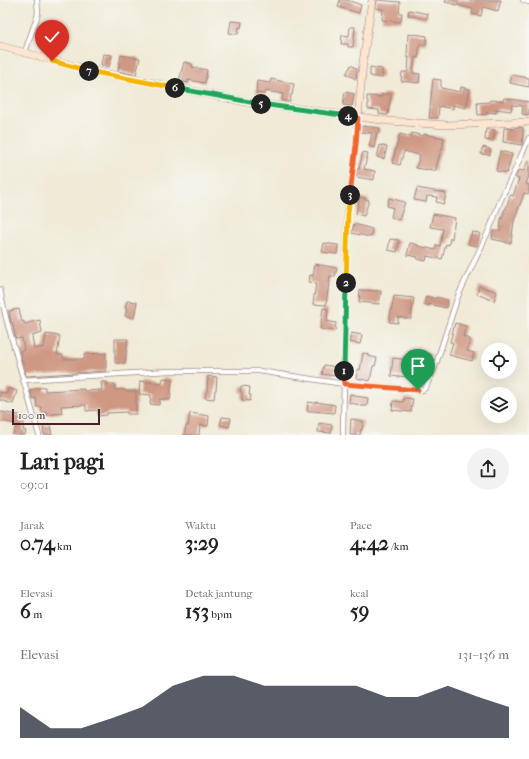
<!DOCTYPE html>
<html lang="id">
<meta charset="utf-8">
<style>
:root{--surface:#fff;--page:#f2f2f2;--text:#222;--muted:#767676;--accent:#111827}
body{margin:0;font-family:"IM FELL French Canon",serif;background:var(--page);color:var(--text);height:100vh;display:flex;flex-direction:column;font-size:15px;white-space:nowrap}
*{box-sizing:border-box;margin:0}
p{font-size:13px;color:var(--muted)}
.icon{flex:none;width:22px;height:22px;fill:none;stroke:currentColor;stroke-width:2;stroke-linecap:round;stroke-linejoin:round}
.map{position:relative;height:435px;overflow:hidden}
.sheet{display:flex;flex-direction:column;background:var(--surface);flex:1}
.sheet>*{flex:none}
.buttons{position:absolute;left:481px;top:343px;display:grid;gap:8px}
.buttons a{display:grid;place-items:center;width:36px;height:36px;border-radius:50%;background:var(--surface);box-shadow:0 4px 16px #0002;font-size:20px}
.scale{position:absolute;left:12px;bottom:10px;width:88px;box-sizing:border-box;padding-left:4px;border:2px solid #4a1f2b;border-top:0;font-size:11px;line-height:14px;white-space:nowrap;color:#4a1f2b;-webkit-text-stroke:3px #f6f6f2;paint-order:stroke}
.pin{position:absolute;display:grid;place-items:center;width:34px;height:34px;color:#fff;margin:-41px -17px;border-radius:50% 50% 50% 0;rotate:-45deg;box-shadow:0 0 4px #0007}
.pin .icon{rotate:45deg}
.km{position:absolute;width:20px;height:20px;margin:-10px;border-radius:50%;background:#222;color:#fff;font-size:11px;line-height:20px;text-align:center}
.round{display:grid;place-items:center;flex:none;width:42px;height:42px;border-radius:21px;background:var(--page)}
.overview{display:flex;align-items:center;justify-content:space-between;height:68px;padding:0 20px}
h1{font-size:22px;font-weight:700;line-height:30px}
.metrics{display:grid;grid-template-columns:repeat(3,1fr);gap:6px;height:68px;padding:4px 20px}
.metrics div{display:grid;align-content:center}
.metrics b{font-size:20px;font-weight:700}
.metrics small{font-size:11px;font-weight:400}
.metrics p{font-size:11px}
.chart{height:112px;padding:8px 20px}
.chart p{display:flex;justify-content:space-between}
.chart svg{width:100%;height:72px;margin-top:4px;fill:var(--accent);opacity:.7}
.map>svg:first-child{display:block}
.building{fill:#cf9883}
.lines{fill:none;stroke-linecap:round;stroke-linejoin:round}
.street-casing{stroke:#9d8480;stroke-width:6}
.secondary-casing{stroke:#9d8480;stroke-width:8}
.street{stroke:#fff;stroke-width:4.5}
.secondary{stroke:#fde5d0;stroke-width:7}
.split-1-casing{stroke:#fff;stroke-width:8}
.split-2-casing{stroke:#fff;stroke-width:8}
.split-3-casing{stroke:#fff;stroke-width:8}
.split-4-casing{stroke:#fff;stroke-width:8}
.split-5-casing{stroke:#fff;stroke-width:8}
.split-6-casing{stroke:#fff;stroke-width:8}
.split-7-casing{stroke:#fff;stroke-width:8}
.split-8-casing{stroke:#fff;stroke-width:8}
.split-1{stroke:#f0652b;stroke-width:5}
.split-2{stroke:#22a559;stroke-width:5}
.split-3{stroke:#f5b400;stroke-width:5}
.split-4{stroke:#f0652b;stroke-width:5}
.split-5{stroke:#22a559;stroke-width:5}
.split-6{stroke:#22a559;stroke-width:5}
.split-7{stroke:#f5b400;stroke-width:5}
.split-8{stroke:#f5b400;stroke-width:5}
</style>
<div class="map">
<svg width="529" height="435" viewBox="0 0 529 435">
<rect width="100%" height="100%" fill="#f6f6f2"/>
<filter id="ink" filterUnits="userSpaceOnUse"><feTurbulence type="fractalNoise" baseFrequency=".025" numOctaves="2"/><feDisplacementMap in="SourceGraphic" scale="8" xChannelSelector="R" yChannelSelector="G"/><feConvolveMatrix kernelMatrix="1 2 1 2 8 2 1 2 1" color-interpolation-filters="sRGB"/></filter>
<filter id="wash" filterUnits="userSpaceOnUse"><feTurbulence type="fractalNoise" baseFrequency=".012" numOctaves="4" result="noise"/><feDisplacementMap in="SourceGraphic" scale="16" xChannelSelector="R" yChannelSelector="G"/><feGaussianBlur stdDeviation="0.9" result="paint"/><feColorMatrix in="noise" values="0 0 0 0 0 0 0 0 0 0 0 0 0 0 0 0 0 1.4 0 .05"/><feComposite in="paint" operator="in"/></filter>
<g filter="url(#wash)">
<rect width="100%" height="100%" fill="#f0ead6"/>
<g id="blocks">
<path class="building" d="M340,0H347L361,5L359,13L338,7Z
M377,0L400,2L399,13H402L401,22L382,20L383,9L376,8Z
M446,0H501L498,11L483,7L481,16L472,14L473,9L445,2Z
M409,10L428,14L426,19L408,15Z
M231,21L242,22L241,28L239,27L238,34L229,33Z
M350,27H355L353,47H348V44H341L342,35L349,36Z
M408,34L414,35V34L427,36L426,44H420L418,58L415,57L413,73L420,74L419,83L401,81L402,72H408L409,57H407Z
M103,54L112,55L109,67L101,65Z
M121,55L140,58L136,75L118,71Z
M184,62L192,64V67L207,70L205,83L188,80V83L179,81Z
M351,65L357,69L356,79L346,74Z
M370,67L382,69V78L370,76Z
M512,75L529,78V87L510,83Z
M271,79L294,84L292,95H291L290,102L282,100L283,94L266,91L265,94L256,93L257,81L270,83Z
M433,79L441,80V88L460,92L461,87L470,89L466,108L453,105V109L439,106L438,118H429Z
M345,92L354,94L352,106L343,105Z
M382,94H391L388,115L379,114V110L368,109V101H367V96L382,97Z
M504,98L529,102V115L522,114L523,106L512,105L511,111L496,109V113L487,112V114L478,115L477,103L489,102L490,100L503,101Z
M361,126L380,128L379,133H377L374,148L369,146L372,133L361,132Z
M518,127L523,128L522,145L503,142L504,128L514,129L515,128Z
M486,129L495,130L493,141L485,140Z
M412,133L424,136V134L444,138L442,150H441L435,171L430,169L429,170L416,168L420,155L404,151L400,165L392,163L400,134L411,137Z
M380,145L387,147L384,159L377,157Z
M483,147L490,149V155L481,154L482,148L483,149Z
M500,151L512,154L507,173L496,171Z
M363,152L368,153L364,169L375,171L374,180L356,177L357,168L359,169Z
M528,160H529V176L526,184L529,185V194L524,193L514,221L511,243H506V242L492,239L493,231H500L501,220L505,209H506L510,195L513,196L519,179L516,178V177L519,170L524,171Z
M417,188L446,193L444,204L436,202L437,197L427,196L426,202L414,200Z
M360,197L369,200L364,216L356,214Z
M389,198L405,202L399,220L391,217L393,208L387,206Z
M433,214L455,218L452,239L450,238L449,245L446,244L442,259L427,256L426,261L417,259L418,257L407,255L410,243L418,245V246L436,250V245L440,246L443,229L430,227Z
M354,224L372,229L371,237L351,233Z
M472,232L480,233L477,246L468,244Z
M390,239L399,240L397,252L388,250Z
M324,243L338,245L337,254L322,252Z
M315,264L337,268L335,276H330L326,305L313,304L316,283L309,282L310,275L313,276Z
M479,286L497,292L494,301L477,294Z
M360,290L381,291L379,304L359,302Z
M394,296L414,298L411,319L398,317V323L389,322Z
M426,296L436,299V297L448,300L446,308L429,304V306L424,304Z
M127,301L137,302L134,318L125,316L127,308H125Z
M323,308L328,309L327,321L336,323L335,331L320,329Z
M19,309L22,322L24,321V324L40,320L42,333L32,336L34,349L44,347L46,334L60,336L57,355H63L64,359H85L84,354L106,353V371L26,376L22,360L20,351L24,350L22,338L16,339L12,322L11,323L9,311Z
M455,323L466,326L463,336L464,337L470,339L467,351L474,353L472,361L449,355L453,343L450,342Z
M351,333L362,335L360,344L349,342Z
M115,339H128L125,363H115Z
M409,351L431,354L430,367L417,365L415,378L399,376V377L391,376L393,358L408,360Z
M363,353L368,354V356L377,358L375,366H373L370,381L356,378L358,369L360,370Z
M324,365L336,367L335,376L322,374Z
M208,376L217,377L216,390H215L214,399L205,398L206,392H207Z
M163,378L172,379L170,400L160,399L159,405L150,404L151,395L139,394L140,381L162,384Z
M101,382H107V384H115V390H125V391H136V414H127V412L107,413V415L98,416V410L86,411V405L61,406L62,413L46,415L47,413L42,412L41,407H37L36,398L33,399L30,390L45,387V391L84,389V391L102,390Z
M241,386L250,387L249,395H251L250,401L242,400V392H240Z
M8,388L17,391L13,404L0,400V392L7,394Z
M350,394L356,395L355,396L368,398L367,406H361L362,405L349,403Z
M404,398L413,399L411,412L392,410L393,401L403,402Z
M308,402L315,403L316,402L335,405L334,413L312,411H307Z
M1,412L25,416L23,430L26,431L25,435H13L17,424L0,421Z
M190,413L209,416L208,426L200,425L199,435H184L186,426H188Z
M222,417L231,418L229,427L220,425Z
M351,419L363,421L362,430L361,429L360,435H350Z
M319,423L332,425L331,433L318,432Z
M50,425L52,435H44L43,426Z"/>
</g>
</g>
<g filter="url(#ink)">
<use href="#blocks" fill-opacity="0" stroke="#9d8480" stroke-width="1"/>
<g class="lines">
<defs>
<path id="street" d="M523,0L529,2
M25,52L37,17L38,12L37,0
M0,290L6,318L39,435
M23,380L168,371H259L344,384L423,390L426,387L435,367L458,296L490,228L501,199L514,172L529,138
M343,435L347,213L356,145L358,118"/>
<path id="secondary" d="M0,46L93,71L247,102L389,121L447,125L529,122
M358,118L363,62L372,0"/>
</defs>
<use href="#street" class="street-casing"/>
<use href="#secondary" class="secondary-casing"/>
<use href="#street" class="street"/>
<use href="#secondary" class="secondary"/>
</g>
</g>
<g class="lines" filter="url(#ink)">
<defs>
<path id="split-1" d="M344,371V384L418,390"/>
<path id="split-2" d="M344,371L346,283"/>
<path id="split-3" d="M346,283L348,213L350,195"/>
<path id="split-4" d="M348,116L358,118L356,145L350,195"/>
<path id="split-5" d="M261,104L348,116"/>
<path id="split-6" d="M175,88L261,104"/>
<path id="split-7" d="M89,71L175,88"/>
<path id="split-8" d="M52,61L89,71"/>
</defs>
<use href="#split-1" class="split-1-casing"/>
<use href="#split-2" class="split-2-casing"/>
<use href="#split-3" class="split-3-casing"/>
<use href="#split-4" class="split-4-casing"/>
<use href="#split-5" class="split-5-casing"/>
<use href="#split-6" class="split-6-casing"/>
<use href="#split-7" class="split-7-casing"/>
<use href="#split-8" class="split-8-casing"/>
<use href="#split-1" class="split-1"/>
<use href="#split-2" class="split-2"/>
<use href="#split-3" class="split-3"/>
<use href="#split-4" class="split-4"/>
<use href="#split-5" class="split-5"/>
<use href="#split-6" class="split-6"/>
<use href="#split-7" class="split-7"/>
<use href="#split-8" class="split-8"/>
</g>
</svg>
<div class="buttons">
<a><svg class="icon" aria-label="locate" viewBox="0 0 24 24"><circle cx="12" cy="12" r="6"/><path d="M12 2v4M12 18v4M2 12h4M18 12h4"/></svg></a>
<a><svg class="icon" aria-label="layers" viewBox="0 0 24 24"><path d="M12 4l9 5-9 5-9-5zM3 14l9 5 9-5"/></svg></a>
</div>
<div class="scale">100 m</div>
<div class="pin" style="left:418px;top:390px;background:#1e9e55"><svg class="icon" aria-label="arrive" viewBox="0 0 24 24"><path d="M6 21V4h12l-3 4 3 4H6"/></svg></div>
<div class="pin" style="left:52px;top:61px;background:#d93025"><svg class="icon" aria-label="check" viewBox="0 0 24 24"><path d="M5 12l5 5 9-10"/></svg></div>
<b class="km" style="left:344px;top:371px">1</b>
<b class="km" style="left:346px;top:283px">2</b>
<b class="km" style="left:350px;top:195px">3</b>
<b class="km" style="left:348px;top:116px">4</b>
<b class="km" style="left:261px;top:104px">5</b>
<b class="km" style="left:175px;top:88px">6</b>
<b class="km" style="left:89px;top:71px">7</b>
</div>
<section class="sheet">
<div class="overview"><div><h1>Lari pagi</h1><p>09:01</p></div><a class="round"><svg class="icon" aria-label="share" viewBox="0 0 24 24"><path d="M12 15V3M7 8l5-5 5 5M5 13v7h14v-7"/></svg></a></div>
<div class="metrics">
<div><p>Jarak</p><b>0.74<small> km</small></b></div>
<div><p>Waktu</p><b>3:29</b></div>
<div><p>Pace</p><b>4:42<small> /km</small></b></div>
</div>
<div class="metrics">
<div><p>Elevasi</p><b>6<small> m</small></b></div>
<div><p>Detak jantung</p><b>153<small> bpm</small></b></div>
<div><p>kcal</p><b>59</b></div>
</div>
<div class="chart"><p><span>Elevasi</span>131–136 m</p>
<svg viewBox="0 0 160 44" preserveAspectRatio="none"><path d="M0 44V25L10 38L20 38L30 32L40 25L50 12L60 6L70 6L80 12L90 12L100 12L110 12L120 19L130 19L140 12L150 19L160 25V44z"/></svg>
</div>
</section>
